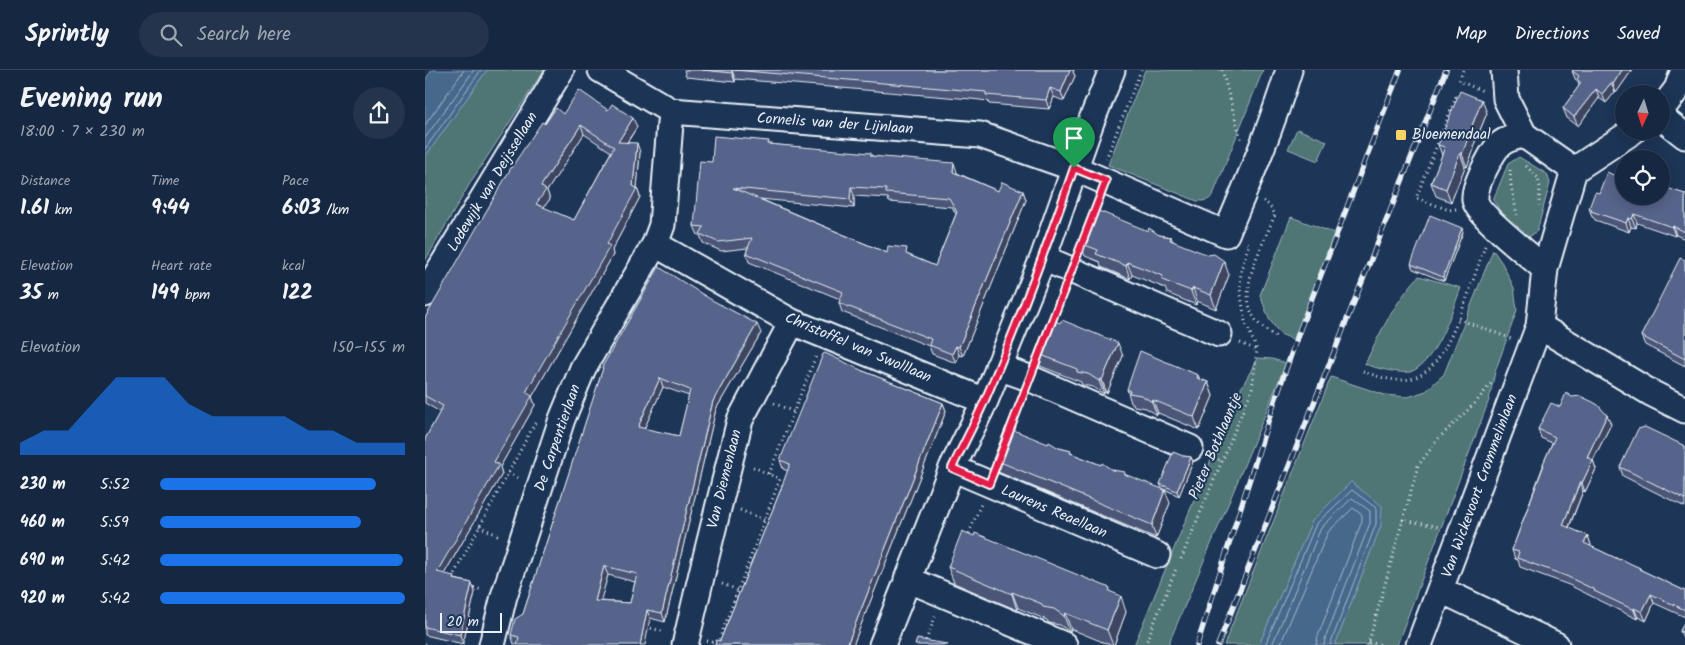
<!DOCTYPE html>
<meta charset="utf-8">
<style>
:root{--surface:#162841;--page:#23344c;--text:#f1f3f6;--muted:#9ea6b1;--line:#35445a;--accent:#1a73e8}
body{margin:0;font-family:Kalam,sans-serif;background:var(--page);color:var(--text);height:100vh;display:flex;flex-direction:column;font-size:19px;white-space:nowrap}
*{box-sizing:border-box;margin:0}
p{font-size:16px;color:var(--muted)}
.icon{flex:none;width:28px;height:28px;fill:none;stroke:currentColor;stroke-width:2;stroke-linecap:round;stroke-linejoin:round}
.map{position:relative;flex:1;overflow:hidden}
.side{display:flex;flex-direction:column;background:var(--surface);width:425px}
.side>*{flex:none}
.needle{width:32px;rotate:184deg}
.controls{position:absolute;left:1190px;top:15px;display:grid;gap:10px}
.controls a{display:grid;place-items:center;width:55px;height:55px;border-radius:50%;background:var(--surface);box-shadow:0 2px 12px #0003,0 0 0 1px var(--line);font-size:25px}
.scale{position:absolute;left:15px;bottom:12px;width:62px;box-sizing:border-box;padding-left:5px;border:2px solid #e8f1f8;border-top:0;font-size:14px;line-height:18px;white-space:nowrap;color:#e8f1f8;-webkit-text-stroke:4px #1d3557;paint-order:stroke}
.pin{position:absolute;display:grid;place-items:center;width:42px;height:42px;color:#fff;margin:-51px -21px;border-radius:50% 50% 50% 0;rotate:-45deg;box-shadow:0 0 5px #0007}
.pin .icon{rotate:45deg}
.round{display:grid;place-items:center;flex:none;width:52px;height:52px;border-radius:26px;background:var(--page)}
.overview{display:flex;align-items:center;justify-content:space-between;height:85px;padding:0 20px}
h1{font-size:28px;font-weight:700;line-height:38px}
.stats{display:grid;grid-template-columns:repeat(3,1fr);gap:8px;height:85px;padding:5px 20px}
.stats div{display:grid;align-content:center}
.stats b{font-size:21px;font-weight:700}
.stats small{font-size:14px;font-weight:400}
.stats p{font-size:14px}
.chart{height:140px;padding:10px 20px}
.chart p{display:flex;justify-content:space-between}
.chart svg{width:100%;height:90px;margin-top:5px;fill:var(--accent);opacity:.7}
ul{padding:0 20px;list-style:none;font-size:16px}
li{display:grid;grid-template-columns:80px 60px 1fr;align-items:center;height:38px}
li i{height:12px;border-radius:6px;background:var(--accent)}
header{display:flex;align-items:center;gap:30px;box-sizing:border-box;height:70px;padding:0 25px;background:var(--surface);border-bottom:1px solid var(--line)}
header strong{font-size:24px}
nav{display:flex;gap:28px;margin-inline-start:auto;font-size:18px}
.search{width:350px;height:45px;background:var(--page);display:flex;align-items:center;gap:12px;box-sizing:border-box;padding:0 18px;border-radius:28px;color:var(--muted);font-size:19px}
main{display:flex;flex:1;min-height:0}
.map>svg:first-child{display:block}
.green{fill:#507475;stroke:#9cb2b6}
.water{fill:#44678b;stroke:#869eb7}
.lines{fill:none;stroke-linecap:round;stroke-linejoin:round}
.shore{stroke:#a6bacc;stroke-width:1}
.minor-casing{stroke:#e8f1f8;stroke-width:29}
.path{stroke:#e8f1f8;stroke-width:3;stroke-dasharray:1 4;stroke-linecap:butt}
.minor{stroke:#1d3557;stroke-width:25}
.rail-casing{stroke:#e8f1f8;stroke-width:5.5}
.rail{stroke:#1d3557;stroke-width:4;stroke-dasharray:11;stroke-linecap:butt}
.wall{fill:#4b5577;stroke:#e8f1f8;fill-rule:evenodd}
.shaded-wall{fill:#3d4561;stroke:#e8f1f8}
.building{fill:#57638a;stroke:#e8f1f8;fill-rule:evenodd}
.route-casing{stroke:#fff;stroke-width:10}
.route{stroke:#e11d48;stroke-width:6}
.poi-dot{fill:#ffd166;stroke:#1d3557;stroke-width:2}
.labels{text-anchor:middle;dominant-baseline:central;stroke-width:4;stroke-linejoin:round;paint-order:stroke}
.street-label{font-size:15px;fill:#e8f1f8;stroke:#1d3557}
.poi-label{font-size:15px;fill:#e8f1f8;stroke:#1d3557;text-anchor:start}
</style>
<header>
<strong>Sprintly</strong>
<div class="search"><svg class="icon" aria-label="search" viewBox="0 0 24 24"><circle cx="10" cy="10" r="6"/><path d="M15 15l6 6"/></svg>Search here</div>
<nav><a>Map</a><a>Directions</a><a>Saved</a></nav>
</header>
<main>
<section class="side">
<div class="overview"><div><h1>Evening run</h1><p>18:00 · 7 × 230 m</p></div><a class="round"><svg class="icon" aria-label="share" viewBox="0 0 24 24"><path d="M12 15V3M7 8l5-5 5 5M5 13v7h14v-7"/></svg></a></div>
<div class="stats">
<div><p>Distance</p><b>1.61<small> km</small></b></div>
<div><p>Time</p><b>9:44</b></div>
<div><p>Pace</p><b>6:03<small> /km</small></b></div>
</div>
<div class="stats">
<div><p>Elevation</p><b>35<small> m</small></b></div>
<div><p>Heart rate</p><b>149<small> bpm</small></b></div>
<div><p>kcal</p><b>122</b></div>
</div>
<div class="chart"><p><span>Elevation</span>150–155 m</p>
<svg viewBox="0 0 160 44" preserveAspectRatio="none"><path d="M0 44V38L10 32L20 32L30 19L40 6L50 6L60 6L70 19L80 25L90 25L100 25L110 25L120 32L130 32L140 38L150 38L160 38V44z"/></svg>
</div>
<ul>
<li><b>230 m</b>5:52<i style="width:88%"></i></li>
<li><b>460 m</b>5:59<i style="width:82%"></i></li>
<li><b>690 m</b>5:42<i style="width:99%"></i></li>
<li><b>920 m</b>5:42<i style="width:100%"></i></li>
</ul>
</section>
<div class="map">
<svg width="1260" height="575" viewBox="0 0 1260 575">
<rect width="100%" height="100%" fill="#1d3557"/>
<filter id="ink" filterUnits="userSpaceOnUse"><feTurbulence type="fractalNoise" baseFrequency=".02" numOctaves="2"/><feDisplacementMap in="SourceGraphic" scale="10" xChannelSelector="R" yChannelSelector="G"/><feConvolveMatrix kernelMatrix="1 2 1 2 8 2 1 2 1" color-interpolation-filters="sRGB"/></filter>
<g filter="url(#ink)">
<path class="green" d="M62,0H119L47,110L0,191V87Z
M720,0H838L788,125C784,131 779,131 772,131L683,95Z
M872,59L902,71L893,91L863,79Z
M1094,87L1122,104L1125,113L1112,161L1103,168L1078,146L1068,130L1083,94Z
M866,147L909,163L870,270L855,264L844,249L835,225Z
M1068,180L1077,193L1089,218L1092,240L1070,302L1064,330L972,575H910L956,455L887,451L834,575H799L906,307L960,325L983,327L1001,321L1019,304Z
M994,206L1036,218C1027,241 1010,294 985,302C976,304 949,298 940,294C955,262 970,232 994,206Z
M833,288L847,289L861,293L804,432L743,575H709L814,322Z"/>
<path class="water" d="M7,0H62L0,87V10Z
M926,412L957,436L956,455L910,575H834L887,451Z"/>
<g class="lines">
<path class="shore" d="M0,55L39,0
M0,68L49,0
M0,79L56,0
M840,575L891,454L927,420L951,438V454L905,575
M847,575L896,458L927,428L945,441V453L900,569L899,575
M855,575L903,462L928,438L937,445V451L893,566L891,575"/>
<defs>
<path id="minor" d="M176,0L246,41L555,65L649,98L801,164C824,110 847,56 864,0
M1079,0L1081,29L1099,65
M1236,40L1252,19L1259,0
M1236,47L1260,66
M230,174L367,252L560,331
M618,188L794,264
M1120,199C1107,187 1052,145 1050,130C1049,119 1057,103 1062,94C1072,74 1077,69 1099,65L1149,100
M0,224L136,0
M1114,256L1226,323L1260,340
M573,297L604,308L765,378
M527,398L732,485
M482,509L639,575
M1016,520L1131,575
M67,575L79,526L137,349L158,298L230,174L237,155L246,41
M260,575L278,499L315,350L367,252
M457,575L527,398L560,331L618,188L666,52L687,0
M994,575L1114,256L1120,199L1149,100L1208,61"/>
</defs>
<use href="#minor" class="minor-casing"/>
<path class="path" d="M797,0L816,69
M1038,0L1034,11L1058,21
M681,89L716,0
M1101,96L1113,108L1115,117L1114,136
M1085,100L1086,115L1092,145
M838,131L844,135L850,144C839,176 804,227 837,257C842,261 848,265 853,268
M1031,139L1024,140L991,128L1031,27L1036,29
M1033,249L1087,269
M626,254L640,220
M815,273L832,280
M938,301C958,309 981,316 1000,302C1026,285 1049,206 1060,176
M349,333L369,342
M584,361L596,329
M784,386L797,391
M83,403L94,408
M344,404L391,286
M315,440L339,450
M977,450L1016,457
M54,456L76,467
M542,468L556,434
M756,489L827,319L832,280L820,251L815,219L816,200L824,174L822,173
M27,508L110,353
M297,514L313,520
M44,516L57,520
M221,557L240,562
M282,571L293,573L355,409L326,396
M944,572L957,575
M0,574L3,575
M499,575L511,545
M720,575L752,497
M943,575L993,396L1014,368L1052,331L1068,311"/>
<use href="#minor" class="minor"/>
<defs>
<path id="rail" d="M772,575L847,339L875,259L975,0
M793,575L1021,0"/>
</defs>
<use href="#rail" class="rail-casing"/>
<use href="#rail" class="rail"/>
</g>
<path class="wall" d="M259,0H649L648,2L650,6L639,31L629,27L624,39L564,34L563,31L546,29L310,9V12L261,7Z
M1149,0H1207L1191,23L1190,22L1181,33L1174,28L1153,56L1142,48L1138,38L1154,16L1153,12L1151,11L1147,1Z
M183,40L212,57L202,73L215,82L212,118L215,127L187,180L188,185L107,327L110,335L75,397L77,404L19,504L30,509L47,513L50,522L38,574L0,565V369L15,342L0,333V248L120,54L138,44ZM159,64L186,82L149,150L118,138L125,129L122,121Z
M1062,43L1048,77L1049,79L1042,97H1040L1026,132L1011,126L1006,113L1017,85L1013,75Z
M345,74L447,86L532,102V103L573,121H598L601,130L538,286L534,285L531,293L507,284L504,276L417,242L414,233L415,229L324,192L321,183L323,178L296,181L278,173L275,165H273L269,156L287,92ZM429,126L463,128L464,132L527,137L531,144L510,196L484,185L462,183L335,129L429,138Z
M1193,107L1260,124V169L1251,165L1250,166L1212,153L1211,158L1206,157L1204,162L1170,150L1169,148L1167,147L1164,138L1174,123Z
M1038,162L1019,211L988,199L986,194Z
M734,165L746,167L748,171L804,205L791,239L772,231L771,235L742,223L740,218L707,205L705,209L676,197L675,192L660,186L655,173Z
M1260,190V296L1220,275L1216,266Z
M336,263L291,339L240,552L225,548L92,574H89L86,565L98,544L178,299L177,297ZM238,317L264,326L254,366L219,359ZM183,505L210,512L205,533L175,531Z
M611,283L698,286L682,323L680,322L679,324L668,317L657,315L656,312L615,296Z
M438,301L518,333L521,341L428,575H290L295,571L354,424L363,401L358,399L355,390Z
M773,305L775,309L783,312L788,326L774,360L733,343L732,345L721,338L709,336L708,333H706L702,319Z
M1135,337L1186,354L1168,390L1171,399L1160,422L1158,421L1144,458L1163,466L1166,475L1165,476L1195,490L1215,498L1216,500L1260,521V547L1229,533L1221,551L1213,547L1212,549L1173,530L1172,529L1144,515L1095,497L1093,490L1090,489L1087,480L1118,396V394L1127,373L1116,368L1113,359Z
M1260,376V437L1198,406L1195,397Z
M634,378L646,381L648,384L701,405L745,433L731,468L573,402L568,389Z
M758,386L766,387L768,392L754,426L737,418L735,414Z
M523,497L687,523L701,542L689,575H685L646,559L645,562L635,555L624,553L623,552L622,550L593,538L592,540L529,513Z
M1260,551V570H1259L1255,561Z"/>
<path class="shaded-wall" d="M307,0L310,9V12L307,3Z
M645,0H649L648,2L650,6L639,31L636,22Z
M1197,0H1207L1191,23L1188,14Z
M1186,13L1190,22L1181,33L1177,24Z
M625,18L629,27L624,39L621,30Z
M1171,19L1174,28L1153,56L1149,47Z
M1057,30L1062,43L1048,77L1049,79L1042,97L1037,84L1043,66Z
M208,48L212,57L196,81L193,72Z
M156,55L159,64L122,121L125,129L114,143L111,134L116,116Z
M212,73L215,82L212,118L215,127L187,180L188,185L107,327L110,335L75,397L77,404L15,511L12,502L69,392L101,322L208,116Z
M1035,83L1040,97L1026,132L1021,119Z
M529,93L532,102L531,111L528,102Z
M426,117L429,126V138L425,129Z
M598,121L601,130L538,286L534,277Z
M1209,144L1212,153L1211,158L1207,149Z
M1203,148L1206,157L1204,162L1201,153Z
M1248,156L1251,165L1250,166L1247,157Z
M1037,158L1038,162L1019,211L1018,207Z
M799,191L804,205L791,239L786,225Z
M702,192L707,205L705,209L701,196Z
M768,218L772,231L771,235L766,221Z
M332,254L336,263L291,339L240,552L237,543L288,331Z
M693,273L698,286L682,323L677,310Z
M531,276L534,285L531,293L527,284Z
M235,308L238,317L216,366L213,357Z
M675,309L680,322L679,324L674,311Z
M783,312L788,326L774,360L769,347Z
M728,330L733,343L732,345L727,332Z
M518,333L521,341L428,575H422Z
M1182,345L1186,354L1165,396L1162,387Z
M766,387L768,392L754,426L752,421Z
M1168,390L1171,399L1160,422L1157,413Z
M1155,412L1158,421L1141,464L1138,455Z
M740,420L745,433L731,468L727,455Z
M1163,466L1166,475L1163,482L1159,473Z
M179,496L183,505L173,540L170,531Z
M47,513L50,522L38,574L35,565Z
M587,522L593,538L592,540L587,524Z
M1226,524L1229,533L1221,551L1217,542Z
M696,526L701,542L689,575H688L682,560Z
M1209,538L1213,547L1212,549L1209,540Z
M222,540L225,548L220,575H215Z
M640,543L646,559L645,562L639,546Z"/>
<path class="building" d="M277,0H307V3Z
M309,0H645L636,22L625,18L621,30L561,25V22Z
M1149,0H1197L1188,14L1186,13L1177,24L1171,19L1149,47L1138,38L1156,13L1152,9L1154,6L1147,1Z
M154,20L183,40L187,34L208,48L193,72L212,73L208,116L212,118L182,174L185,176L101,322L107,326L69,392L74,395L12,502L29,506L28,509L47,513L35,565L0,557V369L18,336L0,326V248L86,98L117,52L120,54L131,38L138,44ZM156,55L189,77L149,150L111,134L121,120L116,116Z
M1035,21L1057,30L1043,66H1044L1037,84L1035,83L1021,119L1006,113L1020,77L1013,75Z
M289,66L344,71L343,74L446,83V86L529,93L528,102L573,121L577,112L598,121L534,277L531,276L527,284L504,275L506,269L414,233L418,222L321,183L327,168L293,172L275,164L279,157L269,156L275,91L287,92ZM426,117L461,119V123L524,128L532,142L510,196L481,184L482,178L463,176L462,183L308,118L425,129Z
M1195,101L1199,103V126H1236V116L1260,124V162L1248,156L1247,157L1209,144L1207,149L1203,148L1201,153L1166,141L1167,140L1164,138L1170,122L1174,123L1182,102L1193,107Z
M669,139L723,161L724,158L734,165L746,167L745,170L783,185L789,184L799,191L786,225L768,218L766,221L737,210L738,206L702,192L701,196L671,184L673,180L655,173Z
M1005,145L1037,158L1018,207L986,194Z
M1255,188L1260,190V289L1216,266Z
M234,197L285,229L332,254L288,331L237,543L222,540L215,575H92L94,567L86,565L90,549L98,544L178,298L177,297ZM235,308L265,320L254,366L213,357ZM179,496L212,504L205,533L170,531Z
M624,248L635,253L637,250L693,273L677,310L675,309L674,311L663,304L652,302V299L611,283Z
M715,281L773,305L772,308L783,312L769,347L728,330L727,332L716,325L704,323L705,321L702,319Z
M400,283L438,301L518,333L422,575H290L291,570L295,571L354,424L365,394L355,390L398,284Z
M1141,323L1147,327L1155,326L1168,332L1173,335L1182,345L1162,387L1168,390L1157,413L1155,412L1138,455L1163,466L1159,473L1195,490L1196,489L1215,498L1214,499L1260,521V540L1226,524L1217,542L1209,538V540L1169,521L1170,520L1141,506L1092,488L1094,482L1087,480L1119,395L1118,394L1130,367L1113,359L1126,333L1135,337Z
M581,357L623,374L624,372L634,378L646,381L645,383L676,395L677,393L687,400L700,402L699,404L740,420L727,455L568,389Z
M1220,357L1260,376V429L1195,397L1213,359Z
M748,382L758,386L766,387L752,421L735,414Z
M537,461L549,466L550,463L685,518L684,521L696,526L682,560L640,543L639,546L629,539L618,537L617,536V534L587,522V524L523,497Z
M1260,551V563L1255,561Z
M492,569L522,574L523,575H490Z"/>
</g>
<g class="lines" filter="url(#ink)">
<defs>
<path id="route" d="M649,98L681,111L564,414L527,398C538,375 550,353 560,330C593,254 622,176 649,98Z"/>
</defs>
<use href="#route" class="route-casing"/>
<use href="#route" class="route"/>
</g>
<rect class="poi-dot" x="970" y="59" width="12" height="12" rx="2.5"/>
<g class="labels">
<g class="street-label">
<text transform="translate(410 54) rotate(4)">Cornelis van der Lijnlaan</text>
<text transform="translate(68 112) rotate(-59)">Lodewijk van Deijssellaan</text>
<text transform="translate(433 278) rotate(23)">Christoffel van Swolllaan</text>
<text transform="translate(133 368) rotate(-71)">De Carpentierlaan</text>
<text transform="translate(791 376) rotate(-67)">Pieter Bothlaantje</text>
<text transform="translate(300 409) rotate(-76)">Van Diemenlaan</text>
<text transform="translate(1055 416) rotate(-70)">Van Wickevoort Crommelinlaan</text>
<text transform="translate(629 442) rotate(23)">Laurens Reaellaan</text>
</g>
<g class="poi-label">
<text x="987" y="65">Bloemendaal</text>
</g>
</g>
</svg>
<div class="controls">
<a><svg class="needle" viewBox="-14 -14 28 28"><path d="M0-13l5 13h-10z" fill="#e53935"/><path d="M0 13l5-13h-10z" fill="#9ea6b1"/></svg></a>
<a><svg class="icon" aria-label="locate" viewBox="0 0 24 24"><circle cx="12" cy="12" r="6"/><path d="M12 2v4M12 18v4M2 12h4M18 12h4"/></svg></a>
</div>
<div class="scale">20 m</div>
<div class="pin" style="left:649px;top:98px;background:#1e9e55"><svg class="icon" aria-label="arrive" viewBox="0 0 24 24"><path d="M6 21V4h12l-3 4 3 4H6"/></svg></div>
</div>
</main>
